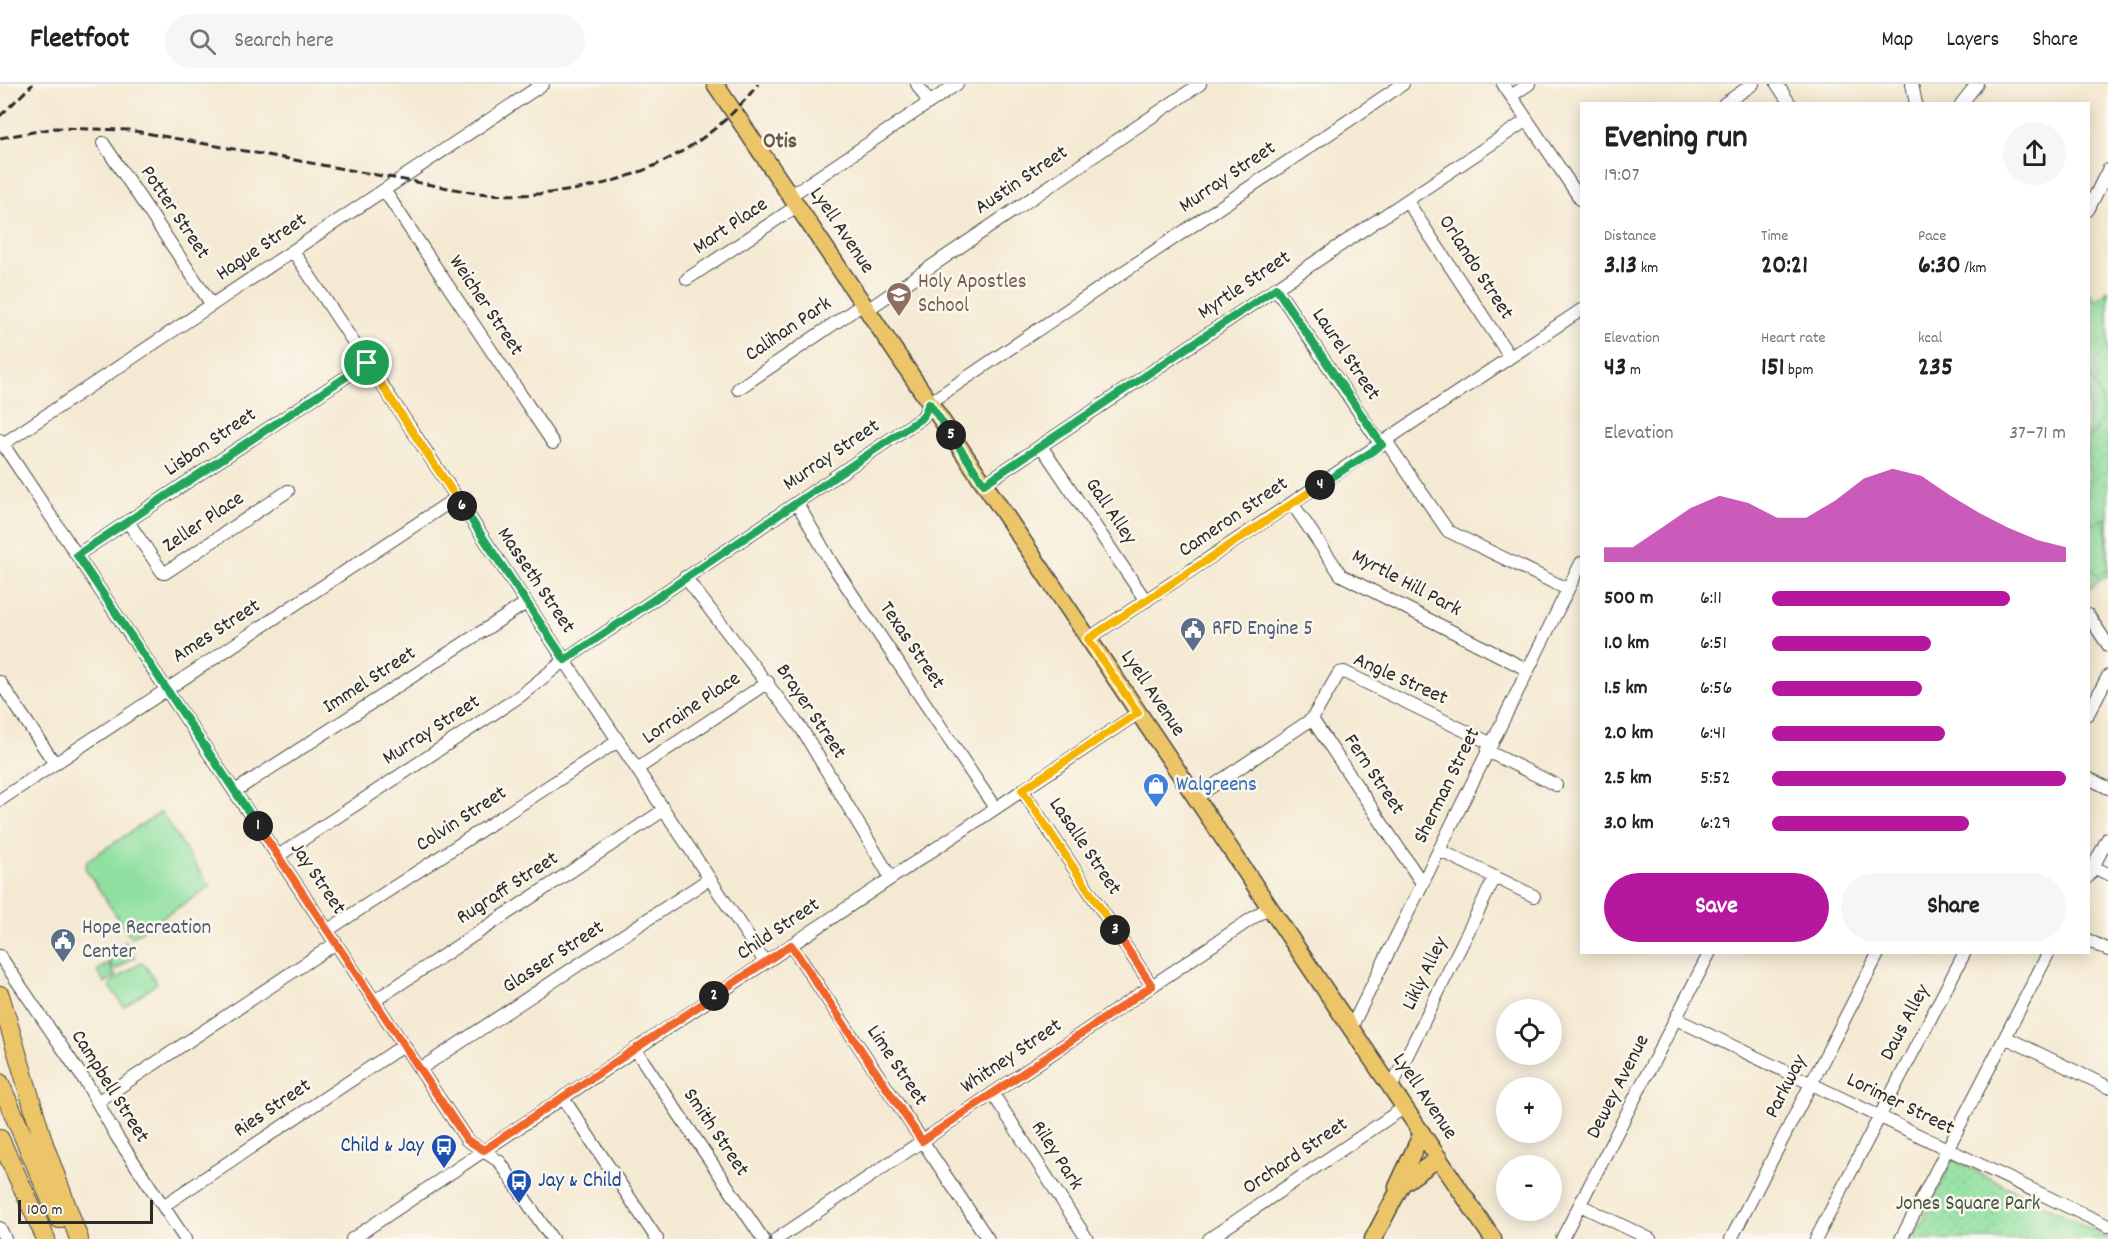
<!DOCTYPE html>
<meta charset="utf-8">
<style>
:root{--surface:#fff;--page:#f6f6f6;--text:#222;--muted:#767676;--line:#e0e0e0;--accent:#b5179e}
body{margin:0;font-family:Dekko,sans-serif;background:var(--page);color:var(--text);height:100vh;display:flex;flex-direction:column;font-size:22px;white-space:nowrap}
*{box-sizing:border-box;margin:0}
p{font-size:20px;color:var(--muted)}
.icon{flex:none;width:33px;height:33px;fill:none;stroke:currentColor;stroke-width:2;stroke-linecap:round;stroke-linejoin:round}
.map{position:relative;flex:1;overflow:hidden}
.drawer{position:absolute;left:1580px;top:18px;width:510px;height:852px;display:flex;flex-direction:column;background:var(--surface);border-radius:0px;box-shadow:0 3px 15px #0003}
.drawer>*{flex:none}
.fabs{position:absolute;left:1496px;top:915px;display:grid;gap:12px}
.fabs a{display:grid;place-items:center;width:66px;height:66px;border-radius:50%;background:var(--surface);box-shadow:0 3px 15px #0003;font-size:30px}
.scale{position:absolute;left:18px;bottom:15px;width:135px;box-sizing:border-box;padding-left:6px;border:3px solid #2b2b2b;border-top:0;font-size:16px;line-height:21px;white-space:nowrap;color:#2b2b2b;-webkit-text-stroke:4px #fbf7ec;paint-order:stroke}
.pin{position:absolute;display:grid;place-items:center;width:51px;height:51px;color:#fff;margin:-26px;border:3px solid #fff;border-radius:50%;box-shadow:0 2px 6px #0007}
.km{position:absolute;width:30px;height:30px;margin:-15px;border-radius:50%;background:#222;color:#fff;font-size:16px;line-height:30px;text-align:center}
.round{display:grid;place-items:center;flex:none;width:63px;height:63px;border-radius:32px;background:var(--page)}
.summary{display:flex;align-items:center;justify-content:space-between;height:102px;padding:0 24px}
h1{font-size:33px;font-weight:800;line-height:45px}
.figures{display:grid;grid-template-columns:repeat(3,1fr);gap:9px;height:102px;padding:6px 24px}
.figures div{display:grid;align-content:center}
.figures b{font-size:26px;font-weight:800}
.figures small{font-size:16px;font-weight:400}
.figures p{font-size:16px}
.chart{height:168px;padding:12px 24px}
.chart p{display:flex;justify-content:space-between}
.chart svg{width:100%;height:108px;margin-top:6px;fill:var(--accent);opacity:.7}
.button{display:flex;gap:12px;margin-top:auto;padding:12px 24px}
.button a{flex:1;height:69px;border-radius:36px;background:var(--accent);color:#fff;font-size:24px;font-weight:800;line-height:69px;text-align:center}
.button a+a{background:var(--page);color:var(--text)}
ul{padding:0 24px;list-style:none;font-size:20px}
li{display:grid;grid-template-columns:96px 72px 1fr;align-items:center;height:45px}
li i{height:15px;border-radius:8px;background:var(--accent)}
header{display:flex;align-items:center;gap:36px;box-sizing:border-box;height:84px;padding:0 30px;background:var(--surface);border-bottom:2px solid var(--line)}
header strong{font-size:28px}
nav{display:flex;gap:33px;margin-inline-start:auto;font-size:21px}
.search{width:420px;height:54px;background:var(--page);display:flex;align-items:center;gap:15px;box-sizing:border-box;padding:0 21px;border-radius:33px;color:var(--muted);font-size:22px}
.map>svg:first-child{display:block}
.park{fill:url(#park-dots);stroke:#5d8666;stroke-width:1.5}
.garden{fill:#8fe0a0;stroke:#5d8666;stroke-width:1.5}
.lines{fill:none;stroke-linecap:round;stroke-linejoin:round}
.minor-casing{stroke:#494844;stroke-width:14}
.major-casing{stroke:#494844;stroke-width:19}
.highway-casing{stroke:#494844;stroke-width:20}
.minor{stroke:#fff;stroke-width:12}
.major{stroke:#ecc569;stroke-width:16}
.highway{stroke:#ecc569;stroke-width:18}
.rail{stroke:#2b2b2b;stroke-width:3;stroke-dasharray:9 4.5;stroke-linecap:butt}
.split-1-casing{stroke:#fff;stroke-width:12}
.split-2-casing{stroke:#fff;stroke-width:12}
.split-3-casing{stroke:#fff;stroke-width:12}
.split-4-casing{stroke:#fff;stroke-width:12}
.split-5-casing{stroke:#fff;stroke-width:12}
.split-6-casing{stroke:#fff;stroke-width:12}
.split-7-casing{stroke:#fff;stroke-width:12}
.split-1{stroke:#22a559;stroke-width:8}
.split-2{stroke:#f0652b;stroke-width:8}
.split-3{stroke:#f0652b;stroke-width:8}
.split-4{stroke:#f5b400;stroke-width:8}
.split-5{stroke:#22a559;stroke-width:8}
.split-6{stroke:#22a559;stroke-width:8}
.split-7{stroke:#f5b400;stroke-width:8}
.labels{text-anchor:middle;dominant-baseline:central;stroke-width:5;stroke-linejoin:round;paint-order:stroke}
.street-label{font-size:21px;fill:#2b2b2b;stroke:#fbf7ec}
.education-label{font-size:21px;fill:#785e54;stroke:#fbf7ec;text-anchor:start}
.service-label{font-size:21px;fill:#4e5e75;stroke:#fbf7ec;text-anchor:start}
.shop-label{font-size:21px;fill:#366cbe;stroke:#fbf7ec;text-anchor:start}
.transit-label{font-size:21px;fill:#164399;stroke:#fbf7ec;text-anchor:end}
.park-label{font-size:21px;fill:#445848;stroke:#fbf7ec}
.neighbourhood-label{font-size:22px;font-weight:bold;fill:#6c5948;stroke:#fbf7ec}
</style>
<header>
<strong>Fleetfoot</strong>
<div class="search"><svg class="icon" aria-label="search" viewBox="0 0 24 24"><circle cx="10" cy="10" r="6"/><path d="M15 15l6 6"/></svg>Search here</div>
<nav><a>Map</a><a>Layers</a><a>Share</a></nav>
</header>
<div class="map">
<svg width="2108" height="1155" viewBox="0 0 2108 1155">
<defs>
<pattern id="park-dots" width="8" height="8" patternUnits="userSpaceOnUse" patternTransform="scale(1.5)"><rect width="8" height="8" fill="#8fe0a0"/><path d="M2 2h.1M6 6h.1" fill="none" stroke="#7cc08a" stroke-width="1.8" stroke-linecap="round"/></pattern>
</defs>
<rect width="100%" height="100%" fill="#fbf7ec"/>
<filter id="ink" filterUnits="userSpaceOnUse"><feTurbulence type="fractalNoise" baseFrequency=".0167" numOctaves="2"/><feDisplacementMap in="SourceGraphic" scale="12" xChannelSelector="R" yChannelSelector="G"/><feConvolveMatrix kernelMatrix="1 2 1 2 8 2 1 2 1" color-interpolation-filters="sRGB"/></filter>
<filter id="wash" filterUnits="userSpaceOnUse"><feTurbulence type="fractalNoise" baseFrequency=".008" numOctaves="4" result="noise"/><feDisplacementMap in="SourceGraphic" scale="24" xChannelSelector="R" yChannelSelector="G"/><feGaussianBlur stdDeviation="1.35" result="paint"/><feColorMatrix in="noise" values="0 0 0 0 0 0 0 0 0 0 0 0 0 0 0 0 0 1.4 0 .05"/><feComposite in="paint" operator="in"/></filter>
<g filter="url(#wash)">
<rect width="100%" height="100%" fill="#f4e9d2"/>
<path class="park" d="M2108,206V491L2088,505V207L2096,217Z
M126,858L135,873L115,886L106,872Z
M108,879L116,892L105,899L97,887Z
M1953,1076L2108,1153V1155H1914Z"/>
<path class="garden" d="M2088,290C2107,316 2108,335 2088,356Z
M2106,434L2108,485L2097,493L2088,479V443Z
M161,728L210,803L131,854L85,784L88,776Z
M140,879L144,880L157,899L124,923L110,903L111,899Z"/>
</g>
<g filter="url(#ink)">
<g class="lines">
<defs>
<path id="minor" d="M917,0L929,19
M1503,0L1581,116
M1777,0L1790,20
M1912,0L1916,20
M1511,12L1529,0
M1724,20L1753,0
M1961,20L1977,0
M103,59L212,221
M384,106L553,359
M790,112L957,0
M1407,117L1510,273
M2088,126L2108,86
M293,167L765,878
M687,195L797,122
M1276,204L1381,361
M867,226L1200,0
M738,305L863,220
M0,356L467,1056L500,1078L552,1155
M1386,357L1448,447L1567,505
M3,360L543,0
M1041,362L1146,517
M984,400L1527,36
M797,419L832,480L995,724
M1292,419L1341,491L1528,586
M128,438L163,489H165L288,407
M77,471L367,279
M685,493L801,644L891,794
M2088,531L2108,561
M1088,555L1581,226
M0,598L55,680
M2088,630L2108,592
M1312,635L1422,799
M1487,667L1556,701
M637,685L768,598
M2088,694L2108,704
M1022,706L1152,902
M235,707L526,519
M1195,714L1312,635L1339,589L1344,588L1492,660
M0,716L456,414
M1439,766L1534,812
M278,772L520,612L565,576L923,333L929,319L1403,0
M2093,783L2108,790
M2088,793L2108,754
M328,846L618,657
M2088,856L2108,866
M791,861L988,1155
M0,872L87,1000L117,1053L185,1155
M374,917L664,726
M1676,935L2108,1142
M1351,944L1581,479
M2005,953L2108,1003
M635,965L763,1155
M420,985L709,795
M1391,1004L1495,793
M993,1010L1087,1155
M563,1014L657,1155
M97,1018L336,859
M1580,1121L1650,1155
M163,1122L404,961
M0,1144L5,1155
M352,1155L1138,629
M777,1155L1269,823
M1209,1155L1405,1023
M1562,1155L1710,868
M1731,1155L1879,868
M1816,1155L1965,868
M1901,1155L2049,868"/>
<path id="major" d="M715,0L1493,1155
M1397,1103L1422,1049
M1373,1155L1402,1100L1439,1074"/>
<path id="highway" d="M0,911L44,1060L79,1155
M0,999L59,1135
M0,1055L46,1155"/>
</defs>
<use href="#minor" class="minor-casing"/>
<use href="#major" class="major-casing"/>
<use href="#highway" class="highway-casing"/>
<use href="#minor" class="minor"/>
<use href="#major" class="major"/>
<use href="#highway" class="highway"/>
<path class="rail" d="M0,32L33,0
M0,54L55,44L129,46L476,109C581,119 692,87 758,0"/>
</g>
</g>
<g class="lines" filter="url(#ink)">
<defs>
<path id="split-1" d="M258,742L77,471L367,279"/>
<path id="split-2" d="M258,742L467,1056L484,1066L714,912"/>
<path id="split-3" d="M714,912L791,861L922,1057L1152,902L1115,846"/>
<path id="split-4" d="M1115,846L1022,706L1138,629L1088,555L1320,401"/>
<path id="split-5" d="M951,351L984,400L1276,204L1382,361L1320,401"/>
<path id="split-6" d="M462,422L565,576L923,333L929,319L951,351"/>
<path id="split-7" d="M367,279L462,422"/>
</defs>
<use href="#split-1" class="split-1-casing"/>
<use href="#split-2" class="split-2-casing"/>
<use href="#split-3" class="split-3-casing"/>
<use href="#split-4" class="split-4-casing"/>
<use href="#split-5" class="split-5-casing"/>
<use href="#split-6" class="split-6-casing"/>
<use href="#split-7" class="split-7-casing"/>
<use href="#split-1" class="split-1"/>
<use href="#split-2" class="split-2"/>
<use href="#split-3" class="split-3"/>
<use href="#split-4" class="split-4"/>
<use href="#split-5" class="split-5"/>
<use href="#split-6" class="split-6"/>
<use href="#split-7" class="split-7"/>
</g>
<defs>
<symbol id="school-pin" viewBox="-11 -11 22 30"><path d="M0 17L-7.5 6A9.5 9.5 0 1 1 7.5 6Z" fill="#8d6e63" stroke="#fbf7ec"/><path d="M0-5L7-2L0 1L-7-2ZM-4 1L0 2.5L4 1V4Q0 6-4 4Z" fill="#fff"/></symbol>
<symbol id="civic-pin" viewBox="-11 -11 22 30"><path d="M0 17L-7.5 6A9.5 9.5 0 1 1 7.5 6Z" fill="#5c6f8a" stroke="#fbf7ec"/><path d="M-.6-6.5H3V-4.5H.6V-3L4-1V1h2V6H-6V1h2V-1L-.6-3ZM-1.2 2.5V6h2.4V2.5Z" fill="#fff"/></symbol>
<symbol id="shop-pin" viewBox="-11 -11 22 30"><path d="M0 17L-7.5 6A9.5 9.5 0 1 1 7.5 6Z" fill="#3f7fe0" stroke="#fbf7ec"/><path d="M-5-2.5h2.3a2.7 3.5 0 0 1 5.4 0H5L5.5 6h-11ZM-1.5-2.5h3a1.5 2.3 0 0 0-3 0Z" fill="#fff"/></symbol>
<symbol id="bus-pin" viewBox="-11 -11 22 30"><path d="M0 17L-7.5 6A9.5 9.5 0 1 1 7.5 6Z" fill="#1a4fb4" stroke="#fbf7ec"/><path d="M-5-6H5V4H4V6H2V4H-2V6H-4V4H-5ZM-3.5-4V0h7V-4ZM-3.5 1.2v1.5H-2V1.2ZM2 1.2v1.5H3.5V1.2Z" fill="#fff"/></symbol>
</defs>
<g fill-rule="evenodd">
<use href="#school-pin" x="884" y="196" width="30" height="40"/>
<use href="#civic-pin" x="1178" y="531" width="30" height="40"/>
<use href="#shop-pin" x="1141" y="687" width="30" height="40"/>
<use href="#civic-pin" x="48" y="842" width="30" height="40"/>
<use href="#bus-pin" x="429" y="1048" width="30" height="40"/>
<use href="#bus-pin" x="504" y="1083" width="30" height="40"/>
</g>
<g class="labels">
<g class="street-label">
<text transform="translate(1228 94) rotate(-34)">Murray Street</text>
<text transform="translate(1022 97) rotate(-34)">Austin Street</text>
<text transform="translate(174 129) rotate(56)">Potter Street</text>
<text transform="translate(731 143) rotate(-34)">Mart Place</text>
<text transform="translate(841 147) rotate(56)">Lyell Avenue</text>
<text transform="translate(262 164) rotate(-34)">Hague Street</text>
<text transform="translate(1475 184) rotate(57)">Orlando Street</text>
<text transform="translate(1245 202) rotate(-34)">Myrtle Street</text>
<text transform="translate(485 222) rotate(56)">Weicher Street</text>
<text transform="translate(789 246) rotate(-34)">Calihan Park</text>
<text transform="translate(1345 271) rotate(56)">Laurel Street</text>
<text transform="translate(211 359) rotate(-34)">Lisbon Street</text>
<text transform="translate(832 372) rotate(-34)">Murray Street</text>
<text transform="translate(1110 428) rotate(56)">Gall Alley</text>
<text transform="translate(1234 434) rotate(-34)">Cameron Street</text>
<text transform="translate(204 439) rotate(-34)">Zeller Place</text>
<text transform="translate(535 497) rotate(56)">Masseth Street</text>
<text transform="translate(1406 500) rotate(28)">Myrtle Hill Park</text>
<text transform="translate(217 548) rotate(-33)">Ames Street</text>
<text transform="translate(911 562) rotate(56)">Texas Street</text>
<text transform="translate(1400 596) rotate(24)">Angle Street</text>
<text transform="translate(370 597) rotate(-33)">Immel Street</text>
<text transform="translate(1152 610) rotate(56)">Lyell Avenue</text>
<text transform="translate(692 625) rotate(-34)">Lorraine Place</text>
<text transform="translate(810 628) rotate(56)">Brayer Street</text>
<text transform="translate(432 647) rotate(-33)">Murray Street</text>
<text transform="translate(1373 691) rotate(56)">Fern Street</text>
<text transform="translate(1448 702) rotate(-64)">Sherman Street</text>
<text transform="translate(462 736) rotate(-33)">Colvin Street</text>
<text transform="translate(1084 763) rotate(56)">Lasalle Street</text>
<text transform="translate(317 795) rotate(56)">Jay Street</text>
<text transform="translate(508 805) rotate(-33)">Rugraff Street</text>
<text transform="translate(779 846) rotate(-34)">Child Street</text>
<text transform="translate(554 874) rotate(-33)">Glasser Street</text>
<text transform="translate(1426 890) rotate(-64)">Likly Alley</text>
<text transform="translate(1906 939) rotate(-62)">Daus Alley</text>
<text transform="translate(1012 973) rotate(-34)">Whitney Street</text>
<text transform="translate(896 982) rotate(56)">Lime Street</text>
<text transform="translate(109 1003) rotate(58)">Campbell Street</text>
<text transform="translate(1619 1003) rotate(-63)">Dewey Avenue</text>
<text transform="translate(1787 1003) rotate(-63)">Parkway</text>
<text transform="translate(1424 1013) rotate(56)">Lyell Avenue</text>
<text transform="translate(1900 1021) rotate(26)">Lorimer Street</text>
<text transform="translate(273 1025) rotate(-34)">Ries Street</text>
<text transform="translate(715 1049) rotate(56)">Smith Street</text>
<text transform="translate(1056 1072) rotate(57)">Riley Park</text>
<text transform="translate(1296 1073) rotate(-34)">Orchard Street</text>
</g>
<g class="education-label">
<text x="918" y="199">Holy Apostles<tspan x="918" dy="24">School</tspan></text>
</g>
<g class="service-label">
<text x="1212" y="546">RFD Engine 5</text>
<text x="82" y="845">Hope Recreation<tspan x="82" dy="24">Center</tspan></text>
</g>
<g class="shop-label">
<text x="1176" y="702">Walgreens</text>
</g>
<g class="transit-label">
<text x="424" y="1063">Child &amp; Jay</text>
<text x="538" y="1098" text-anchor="start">Jay &amp; Child</text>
</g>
<g class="park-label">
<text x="1968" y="1121">Jones Square Park</text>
</g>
<g class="neighbourhood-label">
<text x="780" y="58">Otis</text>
</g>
</g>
</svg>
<div class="fabs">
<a><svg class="icon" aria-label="locate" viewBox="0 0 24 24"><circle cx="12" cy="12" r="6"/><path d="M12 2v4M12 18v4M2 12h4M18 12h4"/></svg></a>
<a>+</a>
<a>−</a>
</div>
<div class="scale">100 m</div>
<div class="pin" style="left:367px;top:279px;background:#1e9e55"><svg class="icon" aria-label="arrive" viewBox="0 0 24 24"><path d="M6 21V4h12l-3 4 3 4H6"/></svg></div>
<b class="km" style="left:258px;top:742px">1</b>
<b class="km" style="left:714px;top:912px">2</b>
<b class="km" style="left:1115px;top:846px">3</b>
<b class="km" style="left:1320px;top:401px">4</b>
<b class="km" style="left:951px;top:351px">5</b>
<b class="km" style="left:462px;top:422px">6</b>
<section class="drawer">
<div class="summary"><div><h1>Evening run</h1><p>19:07</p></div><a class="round"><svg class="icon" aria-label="share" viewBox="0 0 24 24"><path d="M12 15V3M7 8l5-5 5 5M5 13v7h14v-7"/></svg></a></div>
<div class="figures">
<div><p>Distance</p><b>3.13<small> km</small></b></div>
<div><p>Time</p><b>20:21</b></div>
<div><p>Pace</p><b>6:30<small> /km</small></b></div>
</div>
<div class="figures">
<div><p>Elevation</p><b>43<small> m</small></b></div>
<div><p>Heart rate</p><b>151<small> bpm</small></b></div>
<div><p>kcal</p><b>235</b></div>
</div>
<div class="chart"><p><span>Elevation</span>37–71 m</p>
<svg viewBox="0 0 160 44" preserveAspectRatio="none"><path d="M0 44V38L10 38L20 30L30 22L40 17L50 20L60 26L70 26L80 19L90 10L100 6L110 9L120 17L130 24L140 30L150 35L160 38V44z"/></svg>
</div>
<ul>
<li><b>500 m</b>6:11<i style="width:81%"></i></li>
<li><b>1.0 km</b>6:51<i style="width:54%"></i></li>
<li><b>1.5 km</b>6:56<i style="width:51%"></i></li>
<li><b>2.0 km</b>6:41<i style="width:59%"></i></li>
<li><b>2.5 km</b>5:52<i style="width:100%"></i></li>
<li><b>3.0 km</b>6:29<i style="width:67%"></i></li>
</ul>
<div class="button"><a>Save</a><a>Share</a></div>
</section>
</div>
